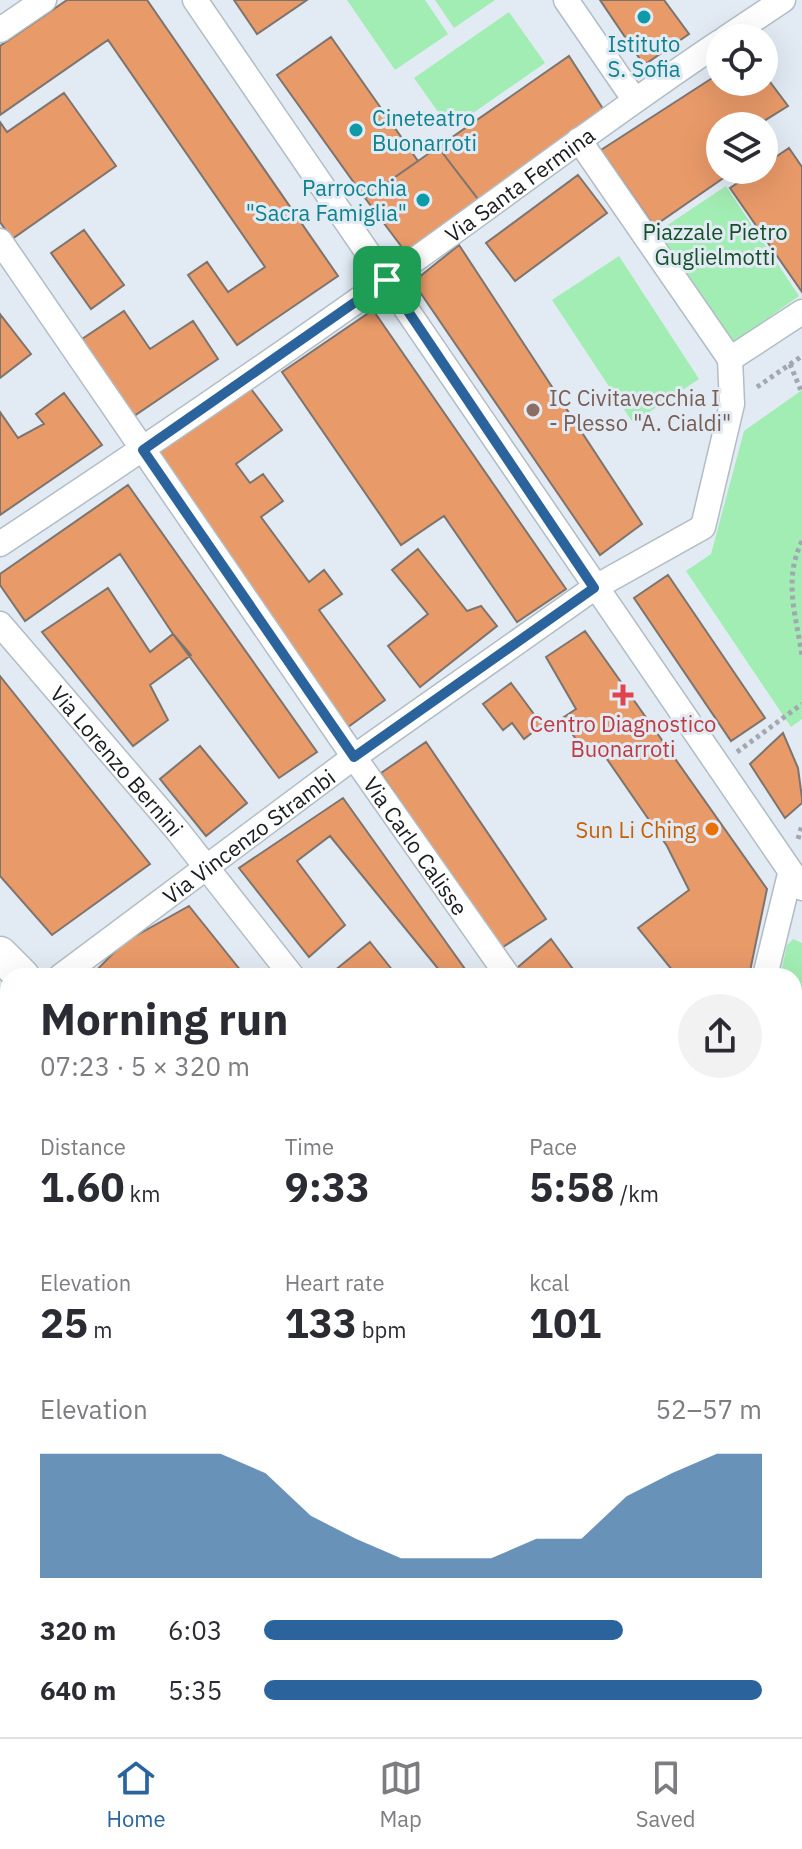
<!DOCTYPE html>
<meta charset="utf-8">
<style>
:root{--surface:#fff;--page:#f2f2f3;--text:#2b2b33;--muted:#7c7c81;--line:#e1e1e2;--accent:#2b649c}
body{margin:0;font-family:"IBM Plex Sans",sans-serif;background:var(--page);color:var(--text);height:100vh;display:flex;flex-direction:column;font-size:30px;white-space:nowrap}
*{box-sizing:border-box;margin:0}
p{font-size:26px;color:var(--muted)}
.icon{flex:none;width:44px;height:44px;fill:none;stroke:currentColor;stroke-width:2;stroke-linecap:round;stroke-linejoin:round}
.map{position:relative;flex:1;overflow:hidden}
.drawer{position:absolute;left:0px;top:968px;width:802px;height:770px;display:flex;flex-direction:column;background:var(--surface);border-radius:24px 24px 0 0;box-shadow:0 8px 32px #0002}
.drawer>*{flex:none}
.tools{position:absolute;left:706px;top:24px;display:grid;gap:16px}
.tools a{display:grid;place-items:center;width:72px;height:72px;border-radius:50%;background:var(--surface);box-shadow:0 8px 32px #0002;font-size:40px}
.pin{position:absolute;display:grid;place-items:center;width:68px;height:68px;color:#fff;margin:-34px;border-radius:16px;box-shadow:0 4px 12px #0006}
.round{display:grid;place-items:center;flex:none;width:84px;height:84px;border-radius:42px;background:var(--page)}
.headline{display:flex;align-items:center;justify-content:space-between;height:136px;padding:0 40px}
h1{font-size:44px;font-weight:800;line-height:60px}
.stats{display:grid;grid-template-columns:repeat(3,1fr);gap:12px;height:136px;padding:8px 40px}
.stats div{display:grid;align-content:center}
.stats b{font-size:40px;font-weight:800}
.stats small{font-size:22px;font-weight:400}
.stats p{font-size:22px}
.chart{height:224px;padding:16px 40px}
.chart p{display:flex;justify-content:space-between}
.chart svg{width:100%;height:144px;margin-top:8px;fill:var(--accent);opacity:.7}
ul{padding:0 40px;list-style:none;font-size:26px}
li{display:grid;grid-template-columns:128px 96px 1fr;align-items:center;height:60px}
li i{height:20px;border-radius:10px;background:var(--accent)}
.tabs{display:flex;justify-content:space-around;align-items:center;height:112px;border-top:2px solid var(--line);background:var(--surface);font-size:22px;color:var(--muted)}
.tabs a{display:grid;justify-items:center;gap:4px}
.tabs .current{color:var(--accent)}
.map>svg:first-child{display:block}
.green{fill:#a2edb3}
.building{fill:#e99a69;stroke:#7e746e;stroke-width:2}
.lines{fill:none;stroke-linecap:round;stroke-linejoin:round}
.street-casing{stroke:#b2bcc4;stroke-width:27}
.secondary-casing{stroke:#b2bcc4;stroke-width:37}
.path{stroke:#a1a8af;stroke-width:5;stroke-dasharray:4 4;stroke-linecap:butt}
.street{stroke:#fff;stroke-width:24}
.secondary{stroke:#fff;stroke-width:34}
.route-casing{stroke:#fff;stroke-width:16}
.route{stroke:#2b649c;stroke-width:10}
.culture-dot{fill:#0f9aa8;stroke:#e2ebf4;stroke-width:3}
.education-dot{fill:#8d6e63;stroke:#e2ebf4;stroke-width:3}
.health-dot{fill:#e0444e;stroke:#e2ebf4;stroke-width:3}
.food-dot{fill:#e8710a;stroke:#e2ebf4;stroke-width:3}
.labels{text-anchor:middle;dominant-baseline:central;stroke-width:6;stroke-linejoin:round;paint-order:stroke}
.culture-label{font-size:22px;fill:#0d838f;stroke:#e2ebf4}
.street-label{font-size:22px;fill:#191c1f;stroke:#e2ebf4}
.park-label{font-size:22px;fill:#174f29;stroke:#e2ebf4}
.education-label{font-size:22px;fill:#785e54;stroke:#e2ebf4;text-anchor:start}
.health-label{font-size:22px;fill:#be3a42;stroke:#e2ebf4}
.food-label{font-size:22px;fill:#c56008;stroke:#e2ebf4;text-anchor:end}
</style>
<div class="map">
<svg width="802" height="1737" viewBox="0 0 802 1737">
<rect width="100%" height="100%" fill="#e2ebf4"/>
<path class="green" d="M347,0H425L448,34L395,70Z
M435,0H495L454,28Z
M509,12L545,63L450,129L414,78Z
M726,186L799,296L733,343L657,232Z
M619,256L699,379L633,423L552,300Z
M802,390V719L791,727L686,571L711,554L744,431Z
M793,939L802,943V993L794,995V976H780L787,945Z"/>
<path class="building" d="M67,0H147L338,276L237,345L188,275L207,262L228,292L265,267L108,40L0,115V46Z
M234,0H307L257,34Z
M600,0H664L689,34L644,65Z
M331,37L418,161L365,198L277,75Z
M569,56L605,112L481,203L438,147Z
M720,73V82H764V74L788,106L756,126H720V170H735L654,226L601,150Z
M64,93L116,166L12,239L0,222V122L7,132Z
M438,147L481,203L407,254L365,198Z
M789,148L802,167V292L730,188L757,170H764V165Z
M578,175L607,213L515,281L486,243Z
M84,230L124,285L91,309L51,253Z
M459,245L642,524L600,555L413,282Z
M373,310L566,589L517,622L444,516L401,545L282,372Z
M124,311L150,349L193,321L218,359L134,416L82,339Z
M0,314L31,354L0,378Z
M248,385L282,430L236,464L250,483L263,474L283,501L261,517L309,582L324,570L342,594L319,610L385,700L348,727L150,457Z
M64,393L102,445L0,515V412L18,438L44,424L36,414Z
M128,485L317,752L279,778L173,634L120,554L25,621L0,585V574Z
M418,549L467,611L481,606L497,626L420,687L388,646L428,614L392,570Z
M668,575L765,718L731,741L634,598Z
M108,588L150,652L173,634L191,655L150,685L168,720L133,746L42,632Z
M585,631L767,889L749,976H677L638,928L689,890L667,846L600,749L582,747L561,719L576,709L546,657Z
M0,676L150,864L52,935L0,876Z
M511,683L542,725L524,739L512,723L503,730L483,704Z
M783,733L798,768L802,798V803L785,818L750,764Z
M426,742L546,919L500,949L381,773Z
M200,746L247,803L206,836L160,779Z
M343,798L470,976H444L330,836L297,861L345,925L309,957L239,868Z
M189,906L245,976H91L123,943Z
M551,939L578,976H523L517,968Z
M370,942L397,976H330L329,975Z
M0,1052L8,1061V1145L0,1147Z
M8,1231V1283L0,1284V1233Z
M802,1300V1413L794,1415V1301Z
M8,1383V1424H6L0,1401V1384Z
M8,1597V1632L0,1600Z
M8,1698V1730H55L56,1737H5L0,1700Z
M76,1730H199L202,1737H77Z
M444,1731L448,1737H405L415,1733Z"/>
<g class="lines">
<defs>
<g id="street">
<path d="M195,0L802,888"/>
<path d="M566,0L634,99"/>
<path d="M0,30L44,0"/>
<path d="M726,38L783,0"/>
<path d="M579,140L730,359L802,312"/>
<path id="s1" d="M0,241L354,757L508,976"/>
<path id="s2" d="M0,544C130,458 258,371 385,281C497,202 606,118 720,42"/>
<path id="s3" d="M0,624L177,830L292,976"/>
<path id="s4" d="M61,976L354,757L594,588L703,527L732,404L730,359"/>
<path d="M765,976L790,874"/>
<path d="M794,1295L802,1293"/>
<path d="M0,1451L8,1449"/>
<path d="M794,1544L801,1582L795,1737"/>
<path d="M0,1675L8,1673"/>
<path d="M336,1737L364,1730"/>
</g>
<path id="secondary" d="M0,954L22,976
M794,1031L802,1030
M0,1190L8,1189
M545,1730L547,1737"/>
</defs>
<use href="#street" class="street-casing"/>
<use href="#secondary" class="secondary-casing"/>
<path class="path" d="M790,364L802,393
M757,387L802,356
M802,541C783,580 796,615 802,656
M737,752L802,704
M798,839L802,825"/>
<use href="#street" class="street"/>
<use href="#secondary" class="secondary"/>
</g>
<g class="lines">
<defs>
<path id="route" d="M387,280L594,588L354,757L143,450Z"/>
</defs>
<use href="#route" class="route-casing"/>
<use href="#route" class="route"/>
</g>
<g class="culture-dot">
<circle cx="644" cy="17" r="8"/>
<circle cx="356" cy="130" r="8"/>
<circle cx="423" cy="200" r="8"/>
</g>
<circle class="education-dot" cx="533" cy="410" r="8"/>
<path class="health-dot" d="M619 683h8v8h8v8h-8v8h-8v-8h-8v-8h8z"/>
<circle class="food-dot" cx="712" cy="829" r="8"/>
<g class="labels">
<g class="culture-label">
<text x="644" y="43">Istituto<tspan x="644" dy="25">S. Sofia</tspan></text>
<text x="372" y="117" text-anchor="start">Cineteatro<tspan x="372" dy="25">Buonarroti</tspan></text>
<text x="407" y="187" text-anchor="end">Parrocchia<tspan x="407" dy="25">"Sacra Famiglia"</tspan></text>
</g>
<g class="street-label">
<text stroke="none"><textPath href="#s2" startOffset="632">Via Santa Fermina</textPath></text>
<text stroke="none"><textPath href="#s3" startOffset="180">Via Lorenzo Bernini</textPath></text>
<text stroke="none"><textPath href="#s4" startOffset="234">Via Vincenzo Strambi</textPath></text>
<text stroke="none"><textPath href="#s1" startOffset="734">Via Carlo Calisse</textPath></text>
</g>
<g class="park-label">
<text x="715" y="231">Piazzale Pietro<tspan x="715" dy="25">Guglielmotti</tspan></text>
</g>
<g class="education-label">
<text x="549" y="397">IC Civitavecchia I<tspan x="549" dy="25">- Plesso "A. Cialdi"</tspan></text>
</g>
<g class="health-label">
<text x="623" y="723">Centro Diagnostico<tspan x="623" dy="25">Buonarroti</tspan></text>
</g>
<g class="food-label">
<text x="696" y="829">Sun Li Ching</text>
</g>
</g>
</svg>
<div class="tools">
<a><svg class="icon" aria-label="locate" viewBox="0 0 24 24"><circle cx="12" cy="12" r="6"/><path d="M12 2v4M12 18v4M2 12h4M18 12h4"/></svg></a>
<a><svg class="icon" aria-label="layers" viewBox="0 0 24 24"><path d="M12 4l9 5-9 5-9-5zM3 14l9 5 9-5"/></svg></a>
</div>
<div class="pin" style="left:387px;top:280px;background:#1e9e55"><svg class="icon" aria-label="arrive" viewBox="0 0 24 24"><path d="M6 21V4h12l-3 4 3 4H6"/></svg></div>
<section class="drawer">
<div class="headline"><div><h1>Morning run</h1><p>07:23 · 5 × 320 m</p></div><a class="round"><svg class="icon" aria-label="share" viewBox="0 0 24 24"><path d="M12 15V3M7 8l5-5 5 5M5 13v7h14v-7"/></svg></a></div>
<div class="stats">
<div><p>Distance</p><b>1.60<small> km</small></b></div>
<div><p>Time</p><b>9:33</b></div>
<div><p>Pace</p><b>5:58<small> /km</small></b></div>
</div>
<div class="stats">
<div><p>Elevation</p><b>25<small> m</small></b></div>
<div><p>Heart rate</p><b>133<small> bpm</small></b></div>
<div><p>kcal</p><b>101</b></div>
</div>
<div class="chart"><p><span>Elevation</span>52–57 m</p>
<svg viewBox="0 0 160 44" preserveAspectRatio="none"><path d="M0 44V6L10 6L20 6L30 6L40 6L50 12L60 25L70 32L80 38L90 38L100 38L110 32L120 32L130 19L140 12L150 6L160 6V44z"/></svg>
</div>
<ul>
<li><b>320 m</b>6:03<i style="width:72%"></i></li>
<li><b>640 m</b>5:35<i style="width:100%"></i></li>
</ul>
</section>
</div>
<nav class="tabs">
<a class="current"><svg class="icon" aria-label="home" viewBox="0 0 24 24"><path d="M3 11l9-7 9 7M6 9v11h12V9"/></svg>Home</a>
<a><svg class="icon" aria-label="map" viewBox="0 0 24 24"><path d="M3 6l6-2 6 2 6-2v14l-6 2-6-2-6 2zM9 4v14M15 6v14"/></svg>Map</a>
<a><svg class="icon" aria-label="saved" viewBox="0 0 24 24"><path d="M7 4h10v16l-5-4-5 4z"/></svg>Saved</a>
</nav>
